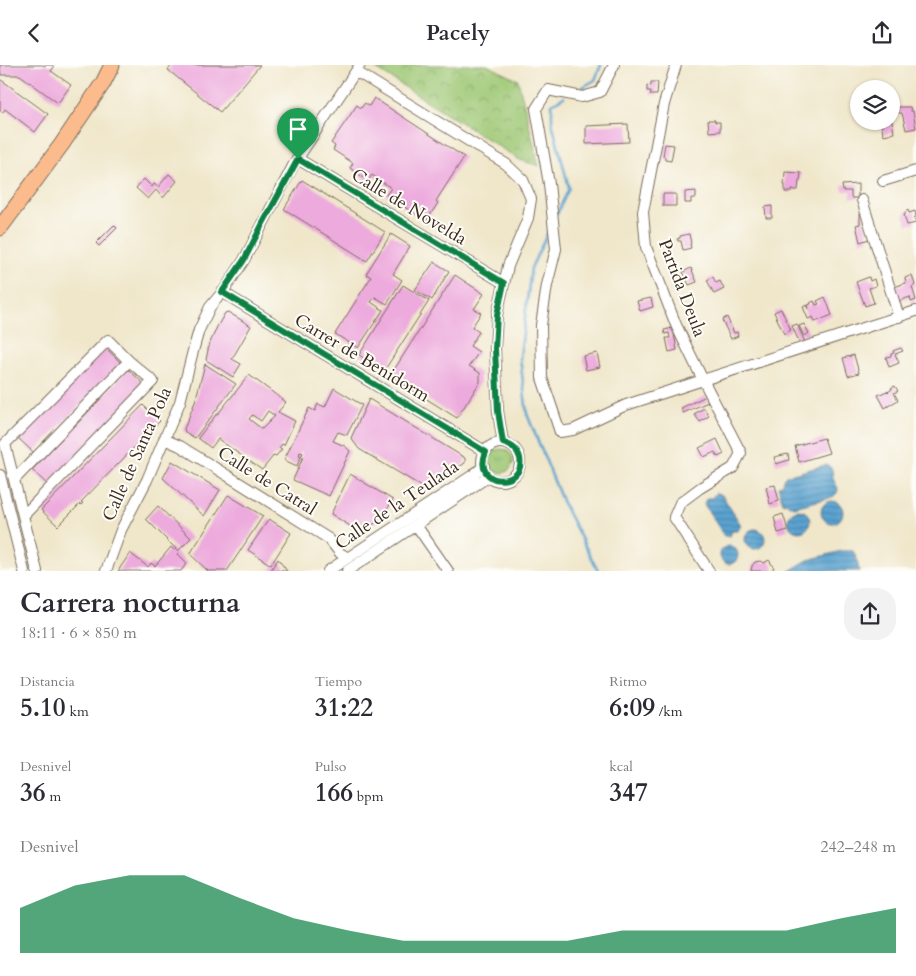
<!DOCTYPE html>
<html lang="es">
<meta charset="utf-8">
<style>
:root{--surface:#fff;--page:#f2f2f3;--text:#2b2b33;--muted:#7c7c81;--accent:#0b8043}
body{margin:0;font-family:Cardo,serif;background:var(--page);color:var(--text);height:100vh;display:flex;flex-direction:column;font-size:19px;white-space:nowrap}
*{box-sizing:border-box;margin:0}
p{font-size:16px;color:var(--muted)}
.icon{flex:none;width:28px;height:28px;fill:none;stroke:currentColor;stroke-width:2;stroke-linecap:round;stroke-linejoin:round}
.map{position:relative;height:506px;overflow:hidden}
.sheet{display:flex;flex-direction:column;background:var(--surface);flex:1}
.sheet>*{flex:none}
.tools{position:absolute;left:850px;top:15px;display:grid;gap:10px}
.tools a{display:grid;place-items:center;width:50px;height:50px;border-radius:50%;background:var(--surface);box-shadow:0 1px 4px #0004;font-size:25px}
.pin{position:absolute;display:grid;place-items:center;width:42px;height:42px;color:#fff;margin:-51px -21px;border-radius:50% 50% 50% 0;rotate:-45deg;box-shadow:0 0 5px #0007}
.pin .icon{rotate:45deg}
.round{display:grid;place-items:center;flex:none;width:52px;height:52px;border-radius:20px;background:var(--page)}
.headline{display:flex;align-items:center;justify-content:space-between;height:85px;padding:0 20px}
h1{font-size:28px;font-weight:700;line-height:38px}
.figures{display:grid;grid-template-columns:repeat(3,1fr);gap:8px;height:85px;padding:5px 20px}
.figures div{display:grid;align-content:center}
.figures b{font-size:25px;font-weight:700}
.figures small{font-size:14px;font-weight:400}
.figures p{font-size:14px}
.chart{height:140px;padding:10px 20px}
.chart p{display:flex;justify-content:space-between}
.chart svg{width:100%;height:90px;margin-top:5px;fill:var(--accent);opacity:.7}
header{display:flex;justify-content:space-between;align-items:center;height:65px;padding:0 20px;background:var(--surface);font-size:22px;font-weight:700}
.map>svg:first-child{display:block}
.grass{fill:url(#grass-tufts);stroke:#6c7949}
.park{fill:url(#park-crowns);stroke:#6c7949}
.water{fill:url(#water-rules);stroke:#4a6677}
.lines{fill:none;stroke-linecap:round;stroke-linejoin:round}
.stream{stroke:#5aa2d0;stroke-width:2.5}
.building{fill:#edaadd;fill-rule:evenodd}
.minor-casing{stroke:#7a6c5b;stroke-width:12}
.highway-casing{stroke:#7a6c5b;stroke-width:17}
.minor{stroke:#fff;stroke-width:10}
.highway{stroke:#fbbb8d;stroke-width:15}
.route-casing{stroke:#fff;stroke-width:10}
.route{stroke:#0b8043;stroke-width:6}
.labels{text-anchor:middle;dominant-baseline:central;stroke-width:4;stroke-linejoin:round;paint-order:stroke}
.street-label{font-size:18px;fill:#3b2a1e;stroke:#fdfcf7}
</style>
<header><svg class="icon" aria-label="back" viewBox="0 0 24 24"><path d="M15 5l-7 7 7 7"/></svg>Pacely<svg class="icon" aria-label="share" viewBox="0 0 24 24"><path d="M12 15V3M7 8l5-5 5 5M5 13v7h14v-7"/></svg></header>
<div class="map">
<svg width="916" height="506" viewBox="0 0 916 506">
<defs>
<pattern id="grass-tufts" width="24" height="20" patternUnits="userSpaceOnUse" patternTransform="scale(1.25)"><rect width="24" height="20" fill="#9ec874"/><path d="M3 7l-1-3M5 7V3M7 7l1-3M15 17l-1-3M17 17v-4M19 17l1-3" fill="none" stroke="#82a35f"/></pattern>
<pattern id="park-crowns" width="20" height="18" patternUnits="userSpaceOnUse" patternTransform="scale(1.25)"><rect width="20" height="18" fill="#9ec874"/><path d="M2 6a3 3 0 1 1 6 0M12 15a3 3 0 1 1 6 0" fill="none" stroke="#82a35f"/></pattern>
<pattern id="water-rules" width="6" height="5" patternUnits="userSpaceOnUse" patternTransform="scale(1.25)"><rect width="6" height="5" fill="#5aa2d0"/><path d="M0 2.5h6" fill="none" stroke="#4c84a8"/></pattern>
</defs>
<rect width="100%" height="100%" fill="#fdfcf7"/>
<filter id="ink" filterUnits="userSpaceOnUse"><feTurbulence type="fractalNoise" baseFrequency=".02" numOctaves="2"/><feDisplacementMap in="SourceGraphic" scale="10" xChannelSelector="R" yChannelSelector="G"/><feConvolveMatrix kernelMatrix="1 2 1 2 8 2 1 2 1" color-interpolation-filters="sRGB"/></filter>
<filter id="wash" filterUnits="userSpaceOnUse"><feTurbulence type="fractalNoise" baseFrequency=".0096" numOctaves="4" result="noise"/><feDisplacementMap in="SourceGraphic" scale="20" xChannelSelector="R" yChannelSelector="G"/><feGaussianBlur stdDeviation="1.12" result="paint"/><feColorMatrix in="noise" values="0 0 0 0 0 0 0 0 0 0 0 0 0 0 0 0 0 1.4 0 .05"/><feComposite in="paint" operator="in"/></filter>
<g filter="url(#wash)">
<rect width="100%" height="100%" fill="#f0e7cb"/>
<path class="grass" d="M489 396a12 12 0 1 1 24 0a12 12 0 1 1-24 0Z"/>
<path class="park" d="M370,0H487L518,15L539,101L520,95Z"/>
<path class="water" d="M825,400C834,402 832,406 833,413C834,417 837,420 838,424L837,428L833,432L794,442L789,440L787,437L783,438L778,421L782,420L783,414L786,411Z
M716,428L722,430L741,460L738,466H732L730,471H724L704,439L705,436L707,433H712Z
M821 447a11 11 0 1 1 22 0a11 11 0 1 1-22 0Z
M788 456a11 11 0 1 1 22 0a11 11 0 1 1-22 0Z
M745 474a10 10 0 1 1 20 0a10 10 0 1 1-20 0Z
M720 490a9 9 0 1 1 18 0a9 9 0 1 1-18 0Z
M841,486H853L857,494L859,506H789L808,495Z"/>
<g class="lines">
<path class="stream" d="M574,27L595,15L601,0
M557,149L569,123L552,57V39L564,32
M550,163L531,203L520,293L527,349L563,438L598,506"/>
</g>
<g id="blocks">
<path class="building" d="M0,0H43L45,1V0H52L54,2L51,6L71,20L58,38L20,10H1Z
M172,0H260L220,47L168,5Z
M0,14L48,49L35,67L5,44L3,47L0,46Z
M651,17H658L657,30H650L651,26H647V20L651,21Z
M374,33L464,92L436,136L438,138L426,156L386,130L391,123L372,110L368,116L350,103L353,98L333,85L335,81L331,78L357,40L361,43L365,38L369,41Z
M897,42H910L911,46H913L916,63L906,65L902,48H898Z
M708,55H715V57H720V66L709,67Z
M881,56H892L894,68L883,70Z
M628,59L629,77L586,79V61Z
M665,79L674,80L671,96L665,95V92L663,91Z
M785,107L801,108L800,116H799L798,125H792V127H785V120H784Z
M169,109L177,116L164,132H162L156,125L148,134L136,123L144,114L152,122L154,119L158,122Z
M302,115L385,167L367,196L284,144Z
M858,119V133H851V126H843L842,120Z
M696,126V133H691V138H685V127Z
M663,129H676V141H663Z
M772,141V153H766L765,142Z
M908,145L909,148L915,146L916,152L914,153L916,158L907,160L904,150H905V147Z
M860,149H864V157L869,174L860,177L856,160L860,159Z
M114,160L117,163L99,181L96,178Z
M391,169L410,181L393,209L402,215L387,239L375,232L371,237L383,245L358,283L335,269L371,212L366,209Z
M689,169L691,178L690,179L691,183L683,185L681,176H678L677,174L680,173V171Z
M434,197L449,206L432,235L415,225Z
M691,203L697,217L689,220L683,207Z
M455,210L484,229L474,244L481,248L472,262L479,267L470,281L479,287L469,301L480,308V317L457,353L390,311Z
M912,210L915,220L912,222L916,235L911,237L910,232L899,236L894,222L906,218L905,213Z
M713,212L716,218L720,216L724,224L714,229L707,215Z
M869,212L870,216L874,214L876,221L869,223L874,238L865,241L856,217Z
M403,220L429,236L384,306L359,290Z
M825,232L832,250L815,257L813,252L808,254L803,242L807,240L808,244H809L808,240L811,239L810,238L814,236L816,240L819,239L817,236Z
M651,233L653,242L640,246L637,236Z
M781,244L791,265L784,269L774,247Z
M228,247L251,261L232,294L241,299L233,312L206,295L209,280L217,262L225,248Z
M727,252L734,268L737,267L738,271L731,274L722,255Z
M797,259L805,277L800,279L792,261Z
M804,259L809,268L804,271L799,261Z
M673,263L677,285L669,287L666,273H670L669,268L665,269L664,265Z
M106,283L121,298L34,388L18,373Z
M901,283L903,286L895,289L899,298L889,302L886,292L891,291V289L894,288L893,286Z
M597,288L600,302L586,305L583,291Z
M854,290L859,308L848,311L843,293Z
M205,299L236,319L195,373L185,367L184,364L195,337Z
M125,305L127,306L129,305L145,320L48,420L32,405L69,366L68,365L72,361L73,363L122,311L121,310Z
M249,310L286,337L278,347L295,356L284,380L282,379L279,383L282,384L276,391L274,390L262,405L218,374L211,383L198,373L216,350H217ZM268,346L275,351L262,364L249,354L252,350L261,356Z
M895,321L898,326L894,328L898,335L885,343L878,330L887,326L888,327L892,324L891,323Z
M334,323L362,340L347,370L338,367L333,376L345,381L350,386L329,431L293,415L303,392L301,391L303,388L300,387L299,390L301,391L297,401L284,395L309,343L315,346L318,339L325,342Z
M706,331L708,337L683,348L681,343Z
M369,334L465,393V398L426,424L359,384L351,373Z
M143,340L160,356L81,437L83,438L81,440L80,439L58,461L41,445Z
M704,343L709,351L700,357L694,349Z
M824,373L829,388L799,397L795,381Z
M717,374L724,389L718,392L715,387L704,392L699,383Z
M788,389L789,395L776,399L774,392Z
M172,396L220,425L204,451L163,413Z
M350,409L393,435L381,454L361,468L331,449Z
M775,420L779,436L770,439L766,422Z
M228,430L263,451L227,506H208L190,489Z
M158,441L191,473L178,486L146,454Z
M783,449L788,465L778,468L774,452Z
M269,454L291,468L271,500L248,485Z
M171,482L187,498L181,506H118L130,488L148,502L151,498L155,501Z
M278,494L287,506H270Z
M769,495L774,503L770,506H751L752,501L755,497L760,496L764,498Z"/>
</g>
</g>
<g filter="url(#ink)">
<use href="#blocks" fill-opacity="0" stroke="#7a6c5b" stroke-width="1"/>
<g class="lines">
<defs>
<path id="minor" d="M614,0L600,27L582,32L548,25L536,44L549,119L556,184L547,220L541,260L542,313L560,367L573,365L626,340L916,246
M676,0L664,39L643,147L646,182L676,260L700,309L741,388L733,403L700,423L680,438L674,452L709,506
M357,7L506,99L523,115L531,134L528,153L508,201L497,250L495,284L498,346L503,378
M298,94L504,218
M883,116L916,106
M862,135L899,252
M222,227L486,387
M164,374L180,381L329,474L340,488L348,493
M482 397a19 19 0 1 1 38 0a19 19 0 1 1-38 0Z
M0,410L24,506
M15,414L129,296
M24,450L153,316L129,296L108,275L5,379L37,506
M416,460L448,506
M106,506L121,465L147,415L180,337L193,286L199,265L210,242L225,224L244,195L294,99L360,0
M328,506L473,410L484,401
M347,506L489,411"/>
<path id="highway" d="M0,163L62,79L103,18L112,0"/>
</defs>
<use href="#minor" class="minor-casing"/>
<use href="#highway" class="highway-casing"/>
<use href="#minor" class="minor"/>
<use href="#highway" class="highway"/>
</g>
</g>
<g class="lines" filter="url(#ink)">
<defs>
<path id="route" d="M298,94L504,218L497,250L495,284L498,346L503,378C511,380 518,385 520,393C526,424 471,422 486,387L222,227L244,195L262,160Z"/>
</defs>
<use href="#route" class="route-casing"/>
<use href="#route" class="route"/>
</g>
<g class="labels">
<g class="street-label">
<text transform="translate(409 142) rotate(31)">Calle de Novelda</text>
<text transform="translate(682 223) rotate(69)">Partida Deula</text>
<text transform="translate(362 293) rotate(31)">Carrer de Benidorm</text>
<text transform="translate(137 389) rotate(-66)">Calle de Santa Pola</text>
<text transform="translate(267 416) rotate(32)">Calle de Catral</text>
<text transform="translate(397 440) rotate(-34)">Calle de la Teulada</text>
</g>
</g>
</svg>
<div class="tools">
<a><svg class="icon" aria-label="layers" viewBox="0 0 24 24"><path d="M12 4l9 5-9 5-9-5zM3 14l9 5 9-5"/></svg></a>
</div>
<div class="pin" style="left:298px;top:94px;background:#1e9e55"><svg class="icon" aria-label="arrive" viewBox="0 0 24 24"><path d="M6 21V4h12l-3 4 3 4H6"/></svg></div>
</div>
<section class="sheet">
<div class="headline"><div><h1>Carrera nocturna</h1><p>18:11 · 6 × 850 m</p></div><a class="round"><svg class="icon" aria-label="share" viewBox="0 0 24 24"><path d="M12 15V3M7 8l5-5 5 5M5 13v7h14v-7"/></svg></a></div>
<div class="figures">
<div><p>Distancia</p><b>5.10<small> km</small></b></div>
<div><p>Tiempo</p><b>31:22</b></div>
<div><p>Ritmo</p><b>6:09<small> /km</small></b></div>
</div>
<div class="figures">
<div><p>Desnivel</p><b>36<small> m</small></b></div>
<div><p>Pulso</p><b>166<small> bpm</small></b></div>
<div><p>kcal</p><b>347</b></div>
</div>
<div class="chart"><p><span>Desnivel</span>242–248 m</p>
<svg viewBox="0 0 160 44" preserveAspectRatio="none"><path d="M0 44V22L10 11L20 6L30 6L40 17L50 27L60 33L70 38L80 38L90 38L100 38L110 33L120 33L130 33L140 33L150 27L160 22V44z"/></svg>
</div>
</section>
